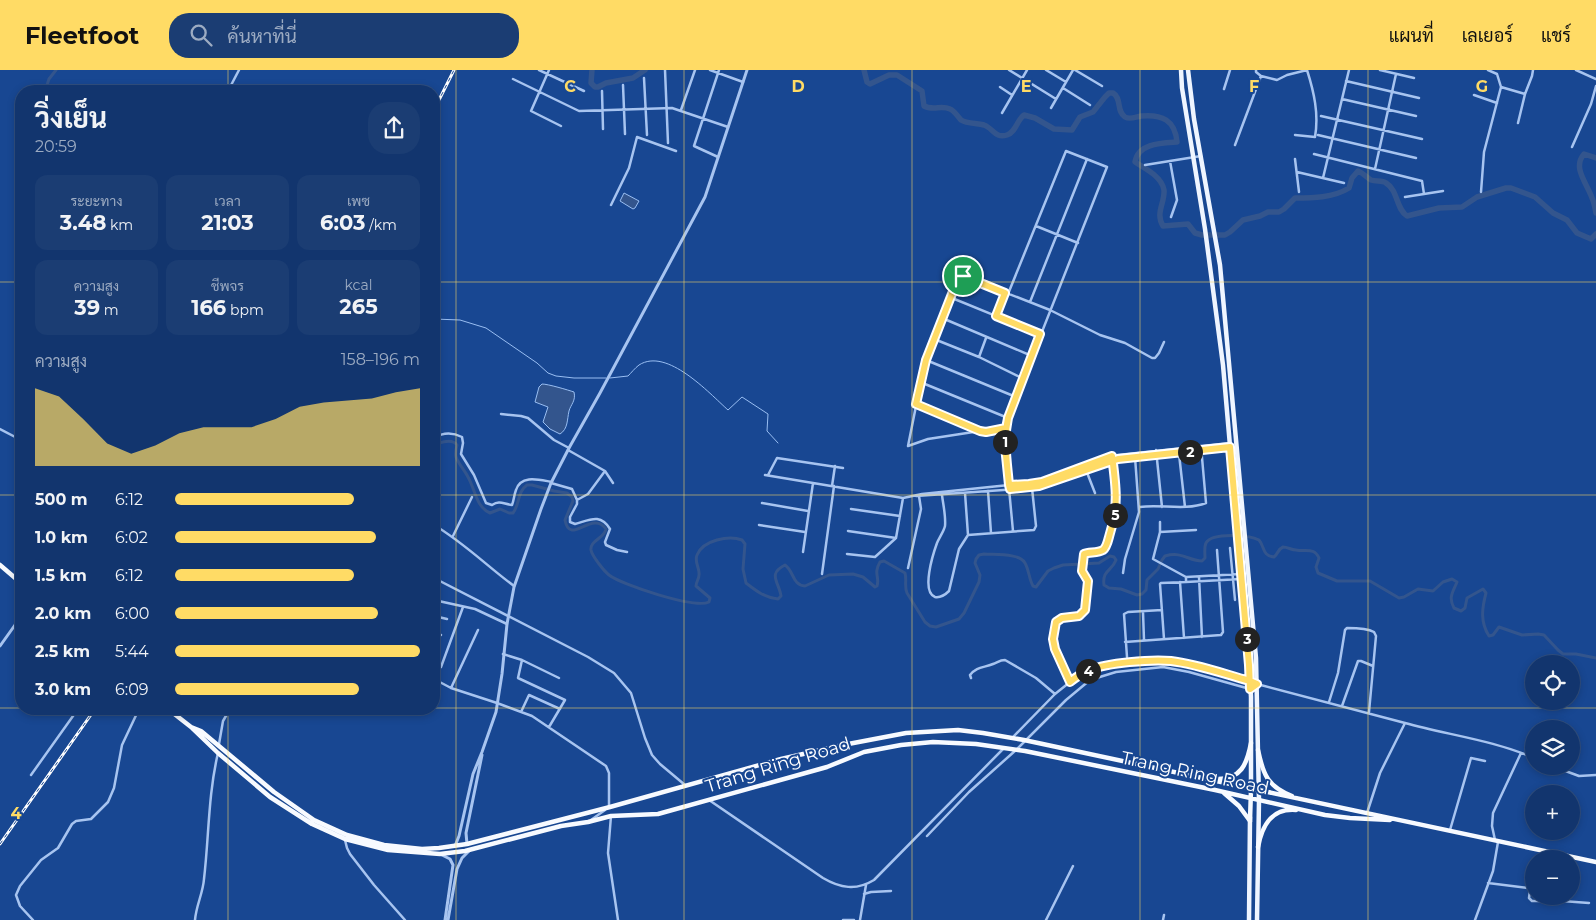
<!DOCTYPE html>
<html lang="th">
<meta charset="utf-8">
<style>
:root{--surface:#12356e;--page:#1b3d73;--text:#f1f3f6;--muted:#9cabc2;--line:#315081;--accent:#ffdb65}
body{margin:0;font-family:Montserrat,Sarabun,sans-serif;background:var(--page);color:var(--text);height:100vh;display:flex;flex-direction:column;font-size:19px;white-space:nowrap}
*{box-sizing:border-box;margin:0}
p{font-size:16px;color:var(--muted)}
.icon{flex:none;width:28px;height:28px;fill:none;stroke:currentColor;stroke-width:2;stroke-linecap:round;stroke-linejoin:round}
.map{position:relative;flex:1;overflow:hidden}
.panel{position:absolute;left:15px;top:15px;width:425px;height:630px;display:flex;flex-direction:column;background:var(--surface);border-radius:20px;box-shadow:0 2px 8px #0003,0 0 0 1px var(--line)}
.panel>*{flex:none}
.buttons{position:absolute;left:1525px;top:585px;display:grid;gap:10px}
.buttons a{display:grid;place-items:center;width:55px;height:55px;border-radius:50%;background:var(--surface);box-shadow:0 2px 8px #0003,0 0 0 1px var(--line);font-size:25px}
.pin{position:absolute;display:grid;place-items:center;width:42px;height:42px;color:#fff;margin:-21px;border:2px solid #fff;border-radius:50%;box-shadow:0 1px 5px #0007}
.km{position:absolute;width:25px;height:25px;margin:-12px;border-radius:50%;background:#222;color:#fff;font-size:14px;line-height:25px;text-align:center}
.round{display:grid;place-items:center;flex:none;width:52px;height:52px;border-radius:20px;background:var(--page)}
.summary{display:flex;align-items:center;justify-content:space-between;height:85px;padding:0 20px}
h1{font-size:28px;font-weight:700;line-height:38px}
.figures{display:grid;grid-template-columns:repeat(3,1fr);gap:8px;height:85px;padding:5px 20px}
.figures div{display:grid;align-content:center;border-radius:12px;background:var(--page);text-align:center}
.figures b{font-size:21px;font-weight:700}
.figures small{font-size:14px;font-weight:400}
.figures p{font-size:14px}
.chart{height:140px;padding:10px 20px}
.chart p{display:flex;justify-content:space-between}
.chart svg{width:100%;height:90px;margin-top:5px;fill:var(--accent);opacity:.7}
ul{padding:0 20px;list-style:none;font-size:16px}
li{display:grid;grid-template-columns:80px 60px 1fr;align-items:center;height:38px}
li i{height:12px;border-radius:6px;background:var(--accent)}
header{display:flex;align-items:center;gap:30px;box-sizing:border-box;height:70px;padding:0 25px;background:var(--accent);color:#111}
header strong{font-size:24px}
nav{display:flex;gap:28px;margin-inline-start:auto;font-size:18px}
.search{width:350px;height:45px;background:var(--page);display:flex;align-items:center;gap:12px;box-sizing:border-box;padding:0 18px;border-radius:20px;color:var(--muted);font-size:19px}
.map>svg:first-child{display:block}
.water{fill:#33558d;stroke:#99bef2}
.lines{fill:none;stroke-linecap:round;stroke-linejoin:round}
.stream{stroke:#99bef2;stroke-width:1}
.canal{stroke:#33558d;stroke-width:3}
.river{stroke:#33558d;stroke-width:5.5}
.minor{stroke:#a7c4f0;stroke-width:2.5}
.tertiary{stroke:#a7c4f0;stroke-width:3}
.primary{stroke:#eff5ff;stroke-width:4.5}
.trunk{stroke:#f7faff;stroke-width:4.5}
.rail-casing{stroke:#fff;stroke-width:3}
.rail{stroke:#184792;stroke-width:1;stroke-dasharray:4;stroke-linecap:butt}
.route-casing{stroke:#fff;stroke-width:10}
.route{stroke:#ffdb65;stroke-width:6}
.grid{fill:none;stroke:#ffdb65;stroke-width:1;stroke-opacity:0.55}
.labels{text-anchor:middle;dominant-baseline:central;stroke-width:4;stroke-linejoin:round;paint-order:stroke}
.street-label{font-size:18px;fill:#fff;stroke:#184792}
.grid-label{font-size:16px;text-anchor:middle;font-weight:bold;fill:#ffdb65;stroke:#184792;stroke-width:4;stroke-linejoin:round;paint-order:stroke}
</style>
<header>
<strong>Fleetfoot</strong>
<div class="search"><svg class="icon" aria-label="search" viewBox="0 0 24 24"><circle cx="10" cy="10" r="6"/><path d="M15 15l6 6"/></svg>ค้นหาที่นี่</div>
<nav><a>แผนที่</a><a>เลเยอร์</a><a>แชร์</a></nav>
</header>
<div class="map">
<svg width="1596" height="850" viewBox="0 0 1596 850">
<rect width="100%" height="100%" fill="#184792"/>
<path class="water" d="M624,123L639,131L635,138L633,139L620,131Z
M542,314C548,314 568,320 574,322C576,331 571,334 569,341C567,350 568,359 560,364L550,359L543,352L548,337L535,332L539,317Z"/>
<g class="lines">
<path class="stream" d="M434,249L460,250L486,258L537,293L548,303L556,306L574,308H606
M610,308L628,306C631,303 635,298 639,295C667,277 709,323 728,340L742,327L768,344L767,361L778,373"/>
<path class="canal" d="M45,21L49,9L56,0
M434,380L439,373C445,371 453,369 457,375C456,379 455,383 456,387C458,393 465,401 468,407C475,419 476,437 490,443L500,439L509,443H513C520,434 517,422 527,415H532L554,421L567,423L572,427L573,431L565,450C570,477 592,439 606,459C604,469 590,470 591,480C592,486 604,501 609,505C622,515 695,539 709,532L710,528L696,516C696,512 699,509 699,505C700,498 694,492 697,485C703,470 729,465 742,470L745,474L743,499L746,513C755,520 765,528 778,529L781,526C779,512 767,504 785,495C794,501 792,515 805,516L829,505L853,504L863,507L875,517L877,516C880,507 873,504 880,492L884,491L905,503C907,510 904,516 907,523L925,552L930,556L936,557L959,549L964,543L979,512L980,505L975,493L976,489L979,485L984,484C995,485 1020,483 1025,493C1029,500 1029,509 1033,516L1036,517L1048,501L1054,498L1063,495L1099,493L1110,486L1114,487L1116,490C1112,501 1102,500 1104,515L1109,518L1121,519L1137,525L1142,524L1146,520L1147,510L1158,499L1162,490L1165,486C1183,481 1188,491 1202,491L1205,488C1205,483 1204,477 1206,473C1212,462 1250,465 1259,470C1265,477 1262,486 1274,487C1278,484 1278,479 1283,477C1288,477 1291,480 1296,480C1306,482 1314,477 1319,488L1316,497L1318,503L1337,511H1370L1399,528L1404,527L1418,519L1433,521L1443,512L1452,509L1457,512C1453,522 1448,527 1454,538L1461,541L1465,538L1467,528L1483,519L1486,523C1482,538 1480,552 1489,566L1493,565L1499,557L1522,565L1538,564L1544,565L1558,580L1563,584H1576L1596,588"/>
<path class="river" d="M592,0L591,13L595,17H598L606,13L633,8L645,0
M864,0L867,12L870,14L889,5H897L922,21L924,36C933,41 941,35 950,39C955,41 957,46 961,50C967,54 977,53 984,55C993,58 995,69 1007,65C1016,62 1017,50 1024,45L1035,48L1054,59L1072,60L1080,47L1093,42L1105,27L1109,23H1113C1122,28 1116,41 1125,47C1130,50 1135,47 1141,46C1162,44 1175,50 1177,72C1162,73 1138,73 1135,92C1145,98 1162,107 1164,120C1165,133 1155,143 1163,156L1188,154L1195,163L1202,165H1225L1230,162L1243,150L1260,146L1268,142H1279L1284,139L1295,128C1312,128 1333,128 1349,118L1352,108L1358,101C1363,103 1366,107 1371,110C1376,112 1382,110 1386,113C1398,120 1396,139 1407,146L1439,138L1462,137L1477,127L1506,118H1511L1535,127L1553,143L1567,150L1577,163L1591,169L1596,164
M1596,88L1584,84C1572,98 1587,113 1592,128C1594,132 1595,138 1596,143"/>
<path class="minor" d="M539,0L584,21
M549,0L531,41L561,56
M665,0L668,73
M710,0L743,12
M1009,0L1056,29
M1046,0L1066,12
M1075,0L1102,16
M1256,0V2L1261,6L1277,10L1287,5L1307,0
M1380,0L1414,8
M1576,0L1596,9
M644,8L647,65
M513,9L579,41L672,38L728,57
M1346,11L1419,28
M623,15L625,64
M1000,17L1012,25
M1501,17L1525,24
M1063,18L1090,35
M1224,19L1230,0
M228,21L239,0
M602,21L603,59
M1474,25L1497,33
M1342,29L1416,46
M1051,38L1073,0
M681,40L695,0
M1002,43L1027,0
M1321,46L1422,69
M1518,53L1525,24L1532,6L1533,0
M1295,65L1315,67C1319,44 1314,22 1307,0
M1318,65L1416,88
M1235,75L1261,6
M1572,77L1591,34L1596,16
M1314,84L1422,111L1424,124
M718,87L694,76L719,0
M1295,89L1299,122
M1170,91L1177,130L1171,147
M1145,95L1201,86
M1375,99L1396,4
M1297,102L1344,113
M1323,108L1349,0
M1481,122L1484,82L1501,17L1497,4L1488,0
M1405,127L1443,121
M611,135L629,98L637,67L676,81
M1036,156L1078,173
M1008,224L1066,81L1107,97L1008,348L1006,358L1005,376L1013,461
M952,228L1040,264
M1030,232L1087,89
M996,246L1005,223
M942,248L1032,286
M934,269L979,287L1024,309
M979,287L986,268
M926,290L1016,327
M920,312L1008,348
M916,334L980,361L986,362L1006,358
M501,344L521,346L528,348L554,370L569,378
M0,359L21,370
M980,361L928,369L908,376L924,296L959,206H963L1050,240L1100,265L1125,273L1152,288H1155L1159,283L1164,272
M434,368C442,363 452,362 462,367L463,373L461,384L474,405L486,433L492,435C500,430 503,434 512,435C514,430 514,425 516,420C521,404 540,410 552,412
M568,380L605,401L613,413
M1156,380L1162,437
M1179,384L1185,437
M1086,400L1095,423
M765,405L903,428L922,424L1009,415L1029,414L1055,408L1088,394L1118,385L1230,373
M768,405L777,388L843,398
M551,413L572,419L577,430V434L570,447V452L575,454C590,450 600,443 610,459L605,472L606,475L617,480L627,482
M832,416L835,396
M988,421L991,463
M942,425C943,434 946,446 945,456C944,461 939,468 937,473C933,484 921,522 935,527C941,528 945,525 949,521L959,479L968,465L965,423
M916,426L1032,418L1118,389L1230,377
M577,430L588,424L605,401
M762,433L808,441
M1140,437C1161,434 1185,441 1206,433L1201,376
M851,439L900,446
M1160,452V462L1153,489L1186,507
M434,455C463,472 487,496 514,516
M759,455L805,462
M848,461L896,468
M1160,462L1196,460
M968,465L1034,460L1036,456L1032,418
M453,466L472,427
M1230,478L1235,530
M803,482L813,413
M847,484L875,487L896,468L903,428
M908,498L921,439L919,426
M1123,503L1125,489L1139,442L1135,387
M822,504L834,416
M1241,504L1186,507V512L1241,509
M1199,507L1202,567
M434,508L588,587L614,603L631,623L645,668L652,685L660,694L685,715
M1180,512L1184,568
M434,530L475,539L507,554
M1143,542L1144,570
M434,546L447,549
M434,563L441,565
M1164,569L1160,514L1161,513L1186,512
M1125,572L1221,565L1223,562L1217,480
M434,581H436
M503,584L522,590L559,608
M1127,587L1124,544L1128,542L1162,540
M522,590L518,608L565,630L549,657
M441,597L463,537
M971,608L970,605C977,596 984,598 993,594C998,592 1000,590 1005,590L1036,608L1055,624
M434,609L451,618L497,633L532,646L606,696L609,703V737
M1070,612L1055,579L1053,569L1057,552L1062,548L1079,546L1085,540L1088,511L1082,501L1084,484C1089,483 1098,483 1103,480C1106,478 1108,471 1109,467C1119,437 1116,417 1111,386
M1257,614C1307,627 1356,640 1405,653C1448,665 1493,670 1534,688
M451,618L478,560
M1329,632L1338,603L1345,560L1347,558C1356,558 1367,558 1374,562L1376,566L1369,642
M1342,636L1358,591H1361L1373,596
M521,642L529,625L560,639
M1013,667L1055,624L1070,612L1092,599L1107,595L1143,591H1170L1250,611
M219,674L223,651L230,639
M1552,696L1579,706L1596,705
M31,705L78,639
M709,730L823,808C840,818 856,821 874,810L1004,678
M1367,743L1380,703L1405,653
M611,746L608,783L618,850
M591,750L605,740
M1450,760L1471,688L1485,691
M927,766L969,722L1016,680L1066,630L1090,610L1116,602L1163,597L1189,602L1250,619
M345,770L347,778L350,784L374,815L405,850
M1495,770L1492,756L1493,743L1521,683
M1488,813L1528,818L1530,820L1529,828L1532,831H1562L1589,833
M864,824L871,822L891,821
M33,850L20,836L16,825L20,816L41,790L58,778L72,754L76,751L91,749L108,732L114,718L122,675L139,639
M195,850C196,836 203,823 204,809C209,767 208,725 218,683
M843,850H854
M860,850L866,815
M1046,850L1073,796
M1163,850L1164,845
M1475,850L1493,801L1498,772"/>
<path class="tertiary" d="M0,576L15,555L21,540
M467,774L466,763L482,685
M455,776L459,766L473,704L482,682L496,642L502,604L507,554L514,517L541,439L551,413L569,378L600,323L705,127L747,0
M440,784L450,789L453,795L445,850
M448,850L457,799L462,788L470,780"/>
<path class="primary" d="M1181,0L1182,18L1205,159L1223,295L1249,595L1251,627V722
M1188,0L1194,49L1220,195L1256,588L1259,730L1257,850
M1249,850L1250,747"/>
<path class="trunk" d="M0,495L21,513
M168,639L191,657L201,661L274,722L314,750L347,765L384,775L422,779L439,778L467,774L610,737L781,689L843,675L906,663L958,660L983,663L1024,670L1596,792
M192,658L218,683L270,727L312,754L345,769L388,780L440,784L465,781L561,756L588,752L611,746L658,744L827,697L864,682L901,675L933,672L976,674L1025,681L1215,720L1325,745L1350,748L1390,750
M1258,680C1263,704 1267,716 1292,726
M1216,709C1241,710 1247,694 1251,673
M1224,723L1239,736L1250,751
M1250,750L1251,720
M1258,777C1262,756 1271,738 1296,740"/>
<defs>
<path id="rail" d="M434,40L454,0
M0,774L95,639"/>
</defs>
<use href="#rail" class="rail-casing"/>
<use href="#rail" class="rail"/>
</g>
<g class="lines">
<defs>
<path id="route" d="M963,206L1005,223L996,246L1040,264L1008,348C1003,370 1007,392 1009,415L1010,419L1039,416L1118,389L1230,377L1249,595L1250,619L1257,614L1250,611C1224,604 1197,594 1171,591C1151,589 1107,593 1090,600C1082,603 1076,607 1070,612L1055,579L1053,569L1056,552L1062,548L1079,546L1085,540L1088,511L1082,501L1084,484C1089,482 1098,483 1103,480C1106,478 1108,471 1109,467C1119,437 1116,416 1112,386L1042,412L1029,414L1009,415L1005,376L1006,358L986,362L980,361L916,334L926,290L959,206H963"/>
</defs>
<use href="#route" class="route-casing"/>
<use href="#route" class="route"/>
</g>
<path class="grid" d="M228,0V21M456,0V850M684,0V850M912,0V850M1140,0V850M1368,0V850M0,212H21M434,212H1596M0,425H21M434,425H1596M0,638H21M434,638H1596M228,639V850"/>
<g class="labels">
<g class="street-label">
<text transform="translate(778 695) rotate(-17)">Trang Ring Road</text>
<text transform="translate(1195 703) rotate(12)">Trang Ring Road</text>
</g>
</g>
<g class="grid-label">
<text x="570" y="22">C</text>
<text x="798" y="22">D</text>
<text x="1026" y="22">E</text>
<text x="1254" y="22">F</text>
<text x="1482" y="22">G</text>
<text x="16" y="749">4</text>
</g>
</svg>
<div class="buttons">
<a><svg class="icon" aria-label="locate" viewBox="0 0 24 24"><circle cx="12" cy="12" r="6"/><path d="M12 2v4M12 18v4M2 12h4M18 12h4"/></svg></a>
<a><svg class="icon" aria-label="layers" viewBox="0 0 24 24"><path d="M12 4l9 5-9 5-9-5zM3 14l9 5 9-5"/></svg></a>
<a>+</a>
<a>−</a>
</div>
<div class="pin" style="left:963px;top:206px;background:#1e9e55"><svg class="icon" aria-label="arrive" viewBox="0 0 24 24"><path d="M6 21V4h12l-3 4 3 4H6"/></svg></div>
<b class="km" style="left:1005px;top:372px">1</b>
<b class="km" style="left:1190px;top:382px">2</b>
<b class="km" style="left:1247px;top:569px">3</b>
<b class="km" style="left:1088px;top:601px">4</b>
<b class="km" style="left:1115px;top:445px">5</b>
<section class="panel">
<div class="summary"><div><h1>วิ่งเย็น</h1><p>20:59</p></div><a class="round"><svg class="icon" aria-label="share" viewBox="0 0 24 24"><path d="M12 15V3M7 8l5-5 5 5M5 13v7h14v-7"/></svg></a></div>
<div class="figures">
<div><p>ระยะทาง</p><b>3.48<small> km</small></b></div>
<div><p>เวลา</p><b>21:03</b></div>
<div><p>เพซ</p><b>6:03<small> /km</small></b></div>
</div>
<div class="figures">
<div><p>ความสูง</p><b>39<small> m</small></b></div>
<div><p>ชีพจร</p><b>166<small> bpm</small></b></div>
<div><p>kcal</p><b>265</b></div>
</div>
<div class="chart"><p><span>ความสูง</span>158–196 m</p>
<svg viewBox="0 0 160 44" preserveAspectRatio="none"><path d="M0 44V6L10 10L20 21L30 33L40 38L50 34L60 28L70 25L80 25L90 25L100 21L110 15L120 13L130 12L140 11L150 8L160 6V44z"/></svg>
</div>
<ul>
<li><b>500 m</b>6:12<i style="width:73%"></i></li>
<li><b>1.0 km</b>6:02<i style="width:82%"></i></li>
<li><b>1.5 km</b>6:12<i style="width:73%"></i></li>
<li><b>2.0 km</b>6:00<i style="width:83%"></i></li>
<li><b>2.5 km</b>5:44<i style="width:100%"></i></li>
<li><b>3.0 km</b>6:09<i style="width:75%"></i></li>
</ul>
</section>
</div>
